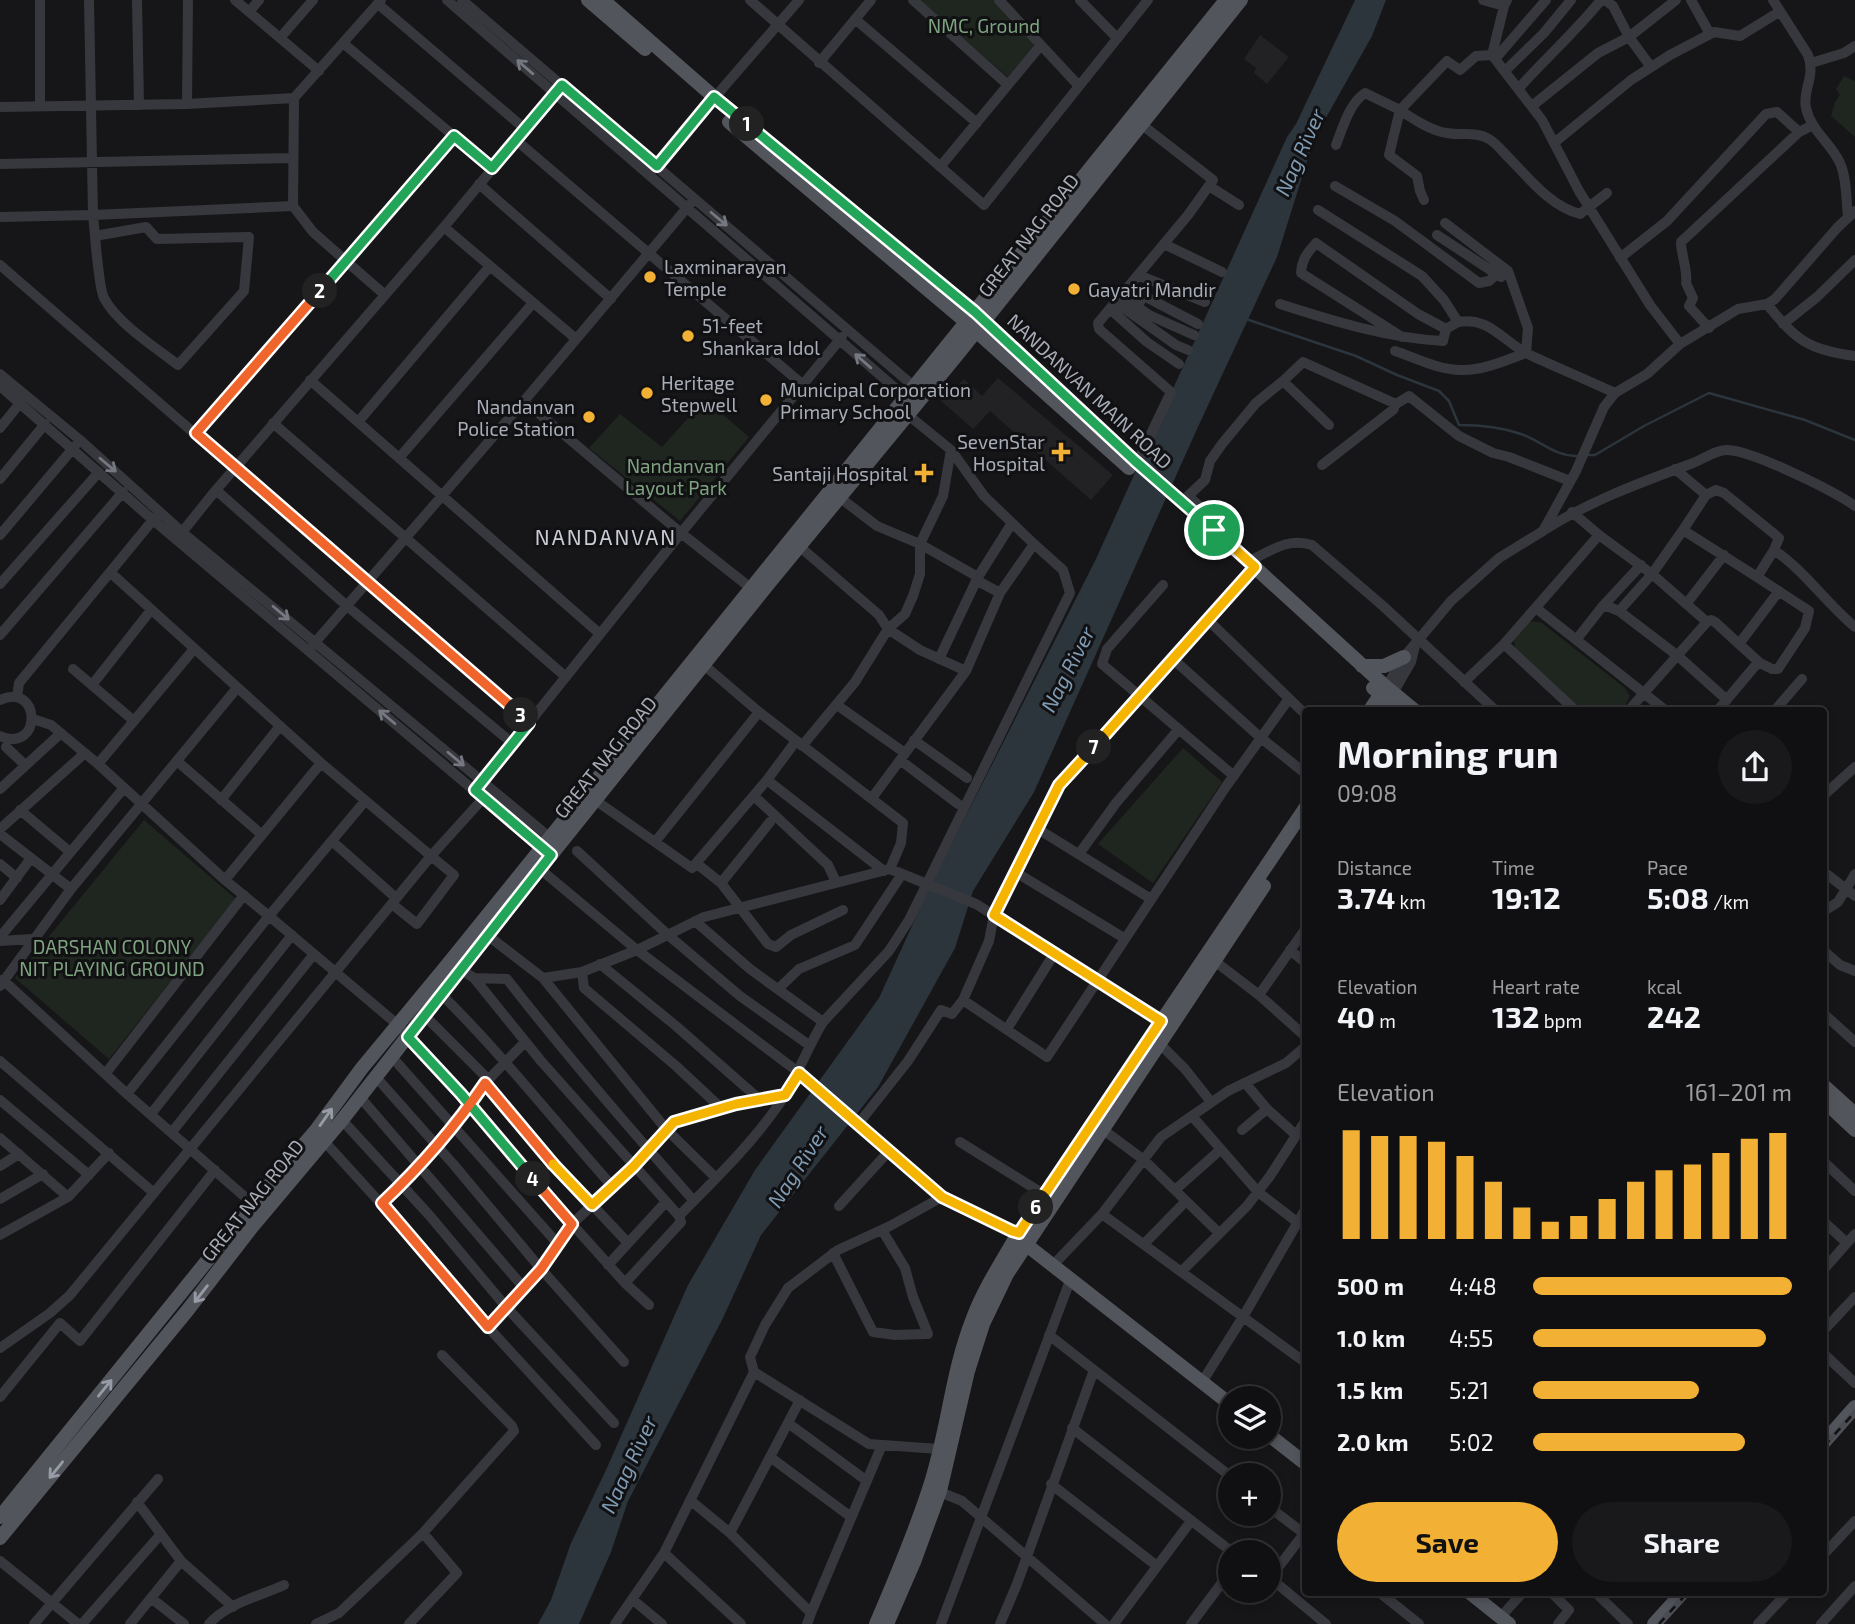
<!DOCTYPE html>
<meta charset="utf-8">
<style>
:root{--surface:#101012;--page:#19191b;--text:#f1f3f6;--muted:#9c9d9f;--line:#303032;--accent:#f2b134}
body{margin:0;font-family:"Exo 2",sans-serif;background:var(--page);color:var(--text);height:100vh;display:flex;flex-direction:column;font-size:26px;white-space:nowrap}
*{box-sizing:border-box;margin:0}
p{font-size:23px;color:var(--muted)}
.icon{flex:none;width:38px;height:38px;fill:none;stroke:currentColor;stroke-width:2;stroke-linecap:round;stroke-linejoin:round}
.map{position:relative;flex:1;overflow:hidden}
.side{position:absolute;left:1302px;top:707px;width:525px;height:889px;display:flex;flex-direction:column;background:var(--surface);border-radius:7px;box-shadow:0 4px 10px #0003,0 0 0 2px var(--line)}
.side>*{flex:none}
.controls{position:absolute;left:1218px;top:1386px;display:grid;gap:14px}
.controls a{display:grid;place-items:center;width:63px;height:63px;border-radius:50%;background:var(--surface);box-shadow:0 4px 10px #0003,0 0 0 2px var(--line);font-size:35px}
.pin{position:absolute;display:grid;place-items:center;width:60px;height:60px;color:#fff;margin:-30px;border:4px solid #fff;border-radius:50%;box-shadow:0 2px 7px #0007}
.km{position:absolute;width:35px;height:35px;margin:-18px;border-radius:50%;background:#222;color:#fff;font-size:19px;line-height:35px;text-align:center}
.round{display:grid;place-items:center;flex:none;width:74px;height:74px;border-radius:37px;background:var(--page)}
.head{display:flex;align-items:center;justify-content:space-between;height:119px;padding:0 35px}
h1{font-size:38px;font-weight:700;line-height:52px}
.metrics{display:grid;grid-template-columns:repeat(3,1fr);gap:10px;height:119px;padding:7px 35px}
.metrics div{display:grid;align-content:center}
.metrics b{font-size:30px;font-weight:700}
.metrics small{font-size:19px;font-weight:400}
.metrics p{font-size:19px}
.chart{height:196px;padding:14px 35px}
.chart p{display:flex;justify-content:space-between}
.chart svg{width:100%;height:126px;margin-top:7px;stroke:var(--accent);stroke-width:6}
.primary-button{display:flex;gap:14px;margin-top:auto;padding:14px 35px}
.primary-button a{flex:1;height:80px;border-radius:42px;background:var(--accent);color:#111;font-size:28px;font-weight:700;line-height:80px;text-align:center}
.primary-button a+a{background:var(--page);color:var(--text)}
ul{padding:0 35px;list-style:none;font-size:23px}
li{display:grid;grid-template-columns:112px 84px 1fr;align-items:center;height:52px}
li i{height:18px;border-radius:9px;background:var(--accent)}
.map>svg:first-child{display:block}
.built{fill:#222225}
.green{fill:#1e261f}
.water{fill:#2c353c}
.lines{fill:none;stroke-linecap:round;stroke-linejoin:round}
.stream{stroke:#2c353c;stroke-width:2.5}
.minor{stroke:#37383d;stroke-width:10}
.major{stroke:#53555c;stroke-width:14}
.rail-casing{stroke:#4a4c52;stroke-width:5}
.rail{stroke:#111113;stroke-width:2.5;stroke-dasharray:8;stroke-linecap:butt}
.oneway{stroke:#757881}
.oneway2{stroke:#979ba6}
.split-1-casing{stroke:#fff;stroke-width:14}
.split-2-casing{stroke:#fff;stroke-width:14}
.split-3-casing{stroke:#fff;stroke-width:14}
.split-4-casing{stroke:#fff;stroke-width:14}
.split-5-casing{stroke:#fff;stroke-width:14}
.split-6-casing{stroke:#fff;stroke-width:14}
.split-7-casing{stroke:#fff;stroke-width:14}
.split-8-casing{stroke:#fff;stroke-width:14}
.split-1{stroke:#22a559;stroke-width:9}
.split-2{stroke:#22a559;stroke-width:9}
.split-3{stroke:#f0652b;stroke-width:9}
.split-4{stroke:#22a559;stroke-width:9}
.split-5{stroke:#f0652b;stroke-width:9}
.split-6{stroke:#f5b400;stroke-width:9}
.split-7{stroke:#f5b400;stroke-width:9}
.split-8{stroke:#f5b400;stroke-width:9}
.poi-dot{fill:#f2b134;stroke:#111113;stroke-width:2.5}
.labels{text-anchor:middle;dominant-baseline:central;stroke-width:6;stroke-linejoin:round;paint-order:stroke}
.park-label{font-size:19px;fill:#7fa381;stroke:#111113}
.street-label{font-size:19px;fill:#a8adb8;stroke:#111113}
.poi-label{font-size:19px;fill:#a8adb8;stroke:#111113;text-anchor:start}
.water-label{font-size:21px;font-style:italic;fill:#7f9bb3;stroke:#111113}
.neighbourhood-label{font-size:21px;letter-spacing:2px;fill:#c9ccd4;stroke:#111113}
</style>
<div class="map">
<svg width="1855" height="1624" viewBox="0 0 1855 1624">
<rect width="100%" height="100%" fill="#161618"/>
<path class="built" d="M1260,35L1289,57L1267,84L1254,73L1256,68L1244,59Z
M998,378L1113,475L1091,500L990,411L973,429L941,401L964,379L982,396Z"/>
<path class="green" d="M918,0H994L1036,44L1008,77Z
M1844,76L1855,81V137L1831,116L1835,102L1840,95L1836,89Z
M705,399L749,437L680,521L589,448L620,414L662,447Z
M1532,621L1542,623L1625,688L1630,696L1623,710H1582L1515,648L1514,640L1527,623Z
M1183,748L1222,782L1153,883L1098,844Z
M144,820L236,899L109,1059L15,978Z"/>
<path class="water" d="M1355,0H1386L1372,36L1314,139L1277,257L1197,429L1034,792L973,891L955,948L878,1087L761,1235L723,1318L628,1501L611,1552L579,1624H538L551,1600L571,1543L606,1470L688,1285L755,1170L879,998L928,891L1096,559L1287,137L1296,124Z"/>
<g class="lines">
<path class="stream" d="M1246,319L1356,356L1397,375L1439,391L1449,401L1459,425C1480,425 1501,427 1521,434C1541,441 1556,457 1578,456
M1588,455H1595L1644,426L1709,393L1805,420L1855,440"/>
<path class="minor" d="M89,0L93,215C95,231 98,286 104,298C117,323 155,347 178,365L244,291L249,237L157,239L146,227L95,236
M137,0L139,105
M235,0L319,71
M447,0L910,401
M462,0L917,389
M750,0L984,205L1148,0
M913,0L1008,85
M999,0L1079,86
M1080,0L1117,38
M1483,0L1504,6
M1507,0L1504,6L1492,55L1542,120L1579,191L1650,305L1680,344
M1605,0L1613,6L1629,37L1651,67
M1691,0L1710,34
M1773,0L1808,55C1816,77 1802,90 1806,108C1811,131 1831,143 1840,163C1847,178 1846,201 1848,217
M378,4L525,129
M249,12L259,0
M855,19L977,123
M280,38L313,0
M343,43L492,168
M1495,59L1546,0
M819,63L871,0
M1811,63L1844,53L1855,46
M1505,71L1544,33L1571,0
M1519,88C1546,58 1576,31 1601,0
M187,104L188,0
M40,106V0
M1532,106L1598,53L1629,37L1676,0
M0,107L187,104L294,98L381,0
M516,140L802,384
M1554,143L1631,80L1670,55L1714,32L1740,36L1779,12
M1336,145C1343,127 1349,104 1365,93L1400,110L1447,61L1460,70L1476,56L1492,55
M0,164L293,158
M940,167L1041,45
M652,170L799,0
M479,184L611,299
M1209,186L1239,205
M1335,186L1395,221L1479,283L1489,281L1497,274
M1424,200L1420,191L1417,176L1389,155L1400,110C1413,119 1431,131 1447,133C1462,136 1476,131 1489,139C1496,143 1503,152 1509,158C1529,178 1551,207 1580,214L1607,193
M1318,210L1422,276L1444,300L1458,322C1490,316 1504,343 1530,355C1558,368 1587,380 1615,393
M0,217L93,215L293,206L294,98
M444,227L575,338
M1437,235L1501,277
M1164,244L1222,272
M1620,258L1667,221L1766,114L1777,112L1799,132
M0,265L529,723
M1138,275L1205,302
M385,295L346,261L454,136
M1121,296L1149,315L1194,335
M1115,302L1176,345L1188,350
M1280,304C1333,321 1387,338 1443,341L1446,329
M1767,304C1796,340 1808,350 1855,356
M1137,306L1144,296L1198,324
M1110,309L1147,342L1179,364
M1783,324L1817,297L1855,260
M1709,328L1689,306L1693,298L1686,283C1688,270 1681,255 1681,242L1799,132L1813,125
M1402,337L1301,273C1302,259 1307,253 1316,243L1418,314L1446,329L1458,322
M1395,351C1416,358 1438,370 1461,370C1483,371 1506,360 1526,353L1528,328L1508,271L1445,223
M0,374L80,440L182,532L554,841
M310,380L600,634
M1283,381L1303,362L1396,404L1409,396L1459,436L1493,453L1509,457L1570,481
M0,386L153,520L546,851
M524,401L681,533L757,593
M358,422L490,266
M273,423L566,677
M0,428L20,403
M196,433L346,261L313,232L293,206
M951,450L984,496L1034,544L1000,593
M399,458L533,303
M1137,463L1171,392L1099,329L1098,323L1188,215L1213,180L1141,124
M1322,465L1394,409
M1675,469L1706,495L1716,490L1724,493L1779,538L1774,550C1805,571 1826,603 1855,627
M0,479L45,424
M216,490L347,606L512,743
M1706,495L1683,530L1757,577
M839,497L877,526L920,544L978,577L939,659
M1572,512L1599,535
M1213,526L1205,511L1188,496L1205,480L1210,461L1222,444L1256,403L1283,381L1329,425
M1546,529C1592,500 1642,482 1693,463C1703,459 1717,449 1728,450C1753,451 1834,491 1855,506
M0,535L75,446
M179,536L216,490L444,227L558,90
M799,546L879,615L888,629L905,614L913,596L920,574V544L943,496L951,450L902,410
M1249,561C1271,551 1288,537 1312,545L1383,606L1495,710
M1255,567L1059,785L994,915L989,941L963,1000L1047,1057L1225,788L1288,700
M978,577L1012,523
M0,584L99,472
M1163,585L1107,649L1102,664L1234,776
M1687,603L1724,555
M1602,607L1641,565
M1536,608L1665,710
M1208,620L1304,713
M1707,622L1711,620L1715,622L1739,644L1779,591
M0,635L123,492
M1576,640L1602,607H1609L1619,611
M1739,644L1760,663
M312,646L524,401L691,203
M1173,659L1261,738L1306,774
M704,665L759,712L903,823L901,843L890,869
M73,669L134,721
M966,671L1000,593L976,580
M1464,682L1504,644
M92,685L151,610
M1386,687L1404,657L1451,601L1499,558L1543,531L1576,471L1604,407L1615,393L1647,374L1680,344L1738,309L1767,304L1775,299L1837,228L1855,211
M1393,693L1411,662L1415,646
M17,697L19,683L157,515
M0,700C41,681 43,754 0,736
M837,705L905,753
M1575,710L1504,644L1599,535L1652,574L1619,611L1678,656L1727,700
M1629,710L1707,622L1652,574L1683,530
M1718,710L1755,666L1760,663L1772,669H1778L1805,628L1809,611L1757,577L1774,550
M1775,710L1802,679
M33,719L51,725L98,764L194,649
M914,740L967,778
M802,746L855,682L888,629L920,650L966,671L872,798
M6,747L25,765
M900,760L958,804
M177,761L261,834
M98,764L225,880L269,916L127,1094
M767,780L884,871
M480,784L681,533L842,337
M0,789L61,733
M1824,795L1855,767
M754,796L828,865L836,882
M221,800L280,726
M595,800L692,868L767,780L796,741
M365,801L269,916L398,1025L461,1094L572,1224L625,1283L681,1222L679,1216C713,1181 749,1147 777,1107C796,1080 806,1050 823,1022L750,969L695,921
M20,810L70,852
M0,829L85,753
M1038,829L1151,899
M0,834L71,889
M332,841L396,898
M655,842L759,712
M577,851L668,935L740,996L809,1045
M1079,854L1116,803L1179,729
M696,863L721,883L768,944L776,947L791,935L843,910
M0,864L17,878
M1824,872L1855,896
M1017,873L1124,938
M225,880L321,763
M721,883L770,822
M0,900L31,858
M392,904L417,924L454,875L431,856L488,793
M1824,911L1838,902L1855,874
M487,935L543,978L582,972L637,950L540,869
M0,937L123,789
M0,941L32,939
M1290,950L1306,963
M1824,951L1840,965L1855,971
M1208,956L1259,995L1306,1037
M600,964L676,1026L759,1099
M460,969L474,978L541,1061L679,1216
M582,972L584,988L676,1066L720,1107
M474,978L507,979C566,1055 629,1128 694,1201
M543,978L666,1129L716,1178
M0,980H3L127,1094L253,1204
M0,986L71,889L237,688
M778,989L799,969L855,945L902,874
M441,994C502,1054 555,1122 612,1186
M1259,995L1306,928
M1824,1014L1855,1042
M425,1016L488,1079
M823,1022L889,951L909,920L1070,593L1063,570L1034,544
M1007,1029L1054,954
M1156,1040L1185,1069L1211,1102
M525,1042L485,1083L550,1160L628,1243
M392,1057L558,1244
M0,1061L154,1193
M106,1073L244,895
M1246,1084L1267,1109L1296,1135
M360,1097L524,1288
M0,1100L89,1175
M151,1114L292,935
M1192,1116L1258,1192L1297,1222
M342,1120L430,1216L507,1308L541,1269L454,1165L375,1076
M859,1123L908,1061L941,1010L952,1014L963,1000
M1098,1126L1144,1160L1219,1233
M1242,1130L1267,1109
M172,1132L314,954
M0,1138L68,1197
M324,1141L425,1252L488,1327L507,1308L614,1423
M960,1142L1045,1195
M1824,1162L1855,1191
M0,1166L19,1154
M1175,1190L1220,1150
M0,1199L43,1174
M382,1203C420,1167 455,1127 485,1083
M839,1206L889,1151
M1102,1214L1306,1363
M1824,1222L1847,1243
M1019,1233L942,1197L810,1081L637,950L704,917L890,869L976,904L1166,1023
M0,1235L68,1197L109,1153
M1144,1244L1186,1201
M833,1253L873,1332L895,1335L928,1334L913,1297L905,1268L882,1230
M1057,1261L1102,1214L1161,1137L1228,1091L1286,1063L1306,1046
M608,1265L665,1203
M1824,1269L1855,1234
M1181,1272L1247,1206L1270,1176L1306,1120
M625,1283L649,1305
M488,1327L596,1445
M1824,1330L1855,1297
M1049,1335L1230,1476
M0,1348L50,1313L70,1295L431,856L321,763L111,573
M1824,1354L1855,1383
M624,1362L541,1269L572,1224L633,1167L674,1122L736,1104L785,1095
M754,1372L869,1444L939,1449
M1202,1382L1243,1317L1306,1208
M0,1397L60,1323L80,1341L215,1170
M800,1400L730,1533L811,1613L807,1624
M788,1423L867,1481
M1072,1428L1232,1552
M770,1457L851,1517
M1051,1484L1157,1566
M935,1490L962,1501L1105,1624
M690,1500L730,1533
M137,1502L181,1561L233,1607
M1269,1507L1306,1535
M664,1553L754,1372L750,1357L765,1325L788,1288L838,1250L890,1226L942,1197
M1824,1554L1855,1521
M0,1561L78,1624
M1269,1577L1326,1624
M1270,1578L1306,1531
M1379,1592L1419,1624
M1551,1592L1569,1610L1558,1624
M1595,1592L1628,1624
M151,1598L184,1624
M632,1599L662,1624
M1506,1611L1523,1592
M811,1613L882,1445
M34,1624L158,1479
M82,1624L160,1535
M130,1624L181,1561
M209,1624C226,1604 260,1596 284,1585
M316,1624L339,1613L423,1533L514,1431L512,1426L442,1355
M409,1624L457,1573L423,1533
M615,1624L664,1553L741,1624
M941,1624L1071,1278
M1000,1624L1017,1584L1094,1370
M1114,1624L1191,1521
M1191,1624L1230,1572
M1758,1624L1788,1592
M1821,1624L1855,1586"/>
<path class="major" d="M588,0L645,49
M603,0L714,97L975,312L1135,461L1214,530L1386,687L1414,710
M729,122L966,322L1129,468
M1362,666H1384L1404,657
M1373,688L1399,710
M1370,710L1385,688
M1824,1086L1855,1114
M1824,1101L1855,1130
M1019,1239L1230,1404
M1269,1435L1306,1464
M1824,1442L1855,1407
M0,1517L253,1204L317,1129L362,1068L448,964L1226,0
M0,1538L187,1311L252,1227L342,1120L487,935L769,583L957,355L1241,0
M1469,1592L1509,1624
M876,1624C895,1580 914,1535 929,1489C948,1433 951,1373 973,1318C984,1289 1001,1263 1016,1237L1306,807
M887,1624L914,1562L940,1491L968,1371L983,1324L1007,1274L1264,886
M1654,1624L1683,1592"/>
<defs>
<path id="rail" d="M1824,1446L1855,1412
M1659,1624L1688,1592"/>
</defs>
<use href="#rail" class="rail-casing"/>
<use href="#rail" class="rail"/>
</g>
<defs><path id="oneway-shaft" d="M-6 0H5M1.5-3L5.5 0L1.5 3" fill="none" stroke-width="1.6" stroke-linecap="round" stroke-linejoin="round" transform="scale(1.75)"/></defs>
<g class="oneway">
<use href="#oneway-shaft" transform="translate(525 67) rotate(-139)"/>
<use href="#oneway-shaft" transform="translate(719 219) rotate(40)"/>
<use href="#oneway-shaft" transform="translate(863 361) rotate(-139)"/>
<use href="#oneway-shaft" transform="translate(108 465) rotate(40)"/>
<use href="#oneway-shaft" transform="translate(281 613) rotate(40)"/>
<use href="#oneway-shaft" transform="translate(387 717) rotate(-140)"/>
<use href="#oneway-shaft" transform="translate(456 759) rotate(40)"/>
</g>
<g class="oneway2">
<use href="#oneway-shaft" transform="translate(326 1117) rotate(-55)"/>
<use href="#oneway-shaft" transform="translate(201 1294) rotate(128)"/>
<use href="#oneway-shaft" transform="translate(105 1388) rotate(-51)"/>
<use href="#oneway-shaft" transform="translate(56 1470) rotate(129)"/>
</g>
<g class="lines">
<defs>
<path id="split-1" d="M747,124L975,312L1135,461L1214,530"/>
<path id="split-2" d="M320,291L454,136L492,168L562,85L657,166L714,97L747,124"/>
<path id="split-3" d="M320,291L196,433L521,715"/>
<path id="split-4" d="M521,715L529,723L475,790L551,855L408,1037L461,1094L533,1179"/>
<path id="split-5" d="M533,1179L572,1224L541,1269L488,1327L382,1203C420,1167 455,1127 485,1083L553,1164"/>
<path id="split-6" d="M553,1164L592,1205L633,1167L674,1122L736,1104L785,1095L799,1073L942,1197L1012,1231L1019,1233L1036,1207"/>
<path id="split-7" d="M1036,1207L1161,1021L994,915L1059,785L1094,747"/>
<path id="split-8" d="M1094,747L1255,567L1214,530"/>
</defs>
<use href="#split-1" class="split-1-casing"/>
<use href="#split-2" class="split-2-casing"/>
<use href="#split-3" class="split-3-casing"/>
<use href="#split-4" class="split-4-casing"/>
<use href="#split-5" class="split-5-casing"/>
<use href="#split-6" class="split-6-casing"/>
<use href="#split-7" class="split-7-casing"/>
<use href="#split-8" class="split-8-casing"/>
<use href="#split-1" class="split-1"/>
<use href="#split-2" class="split-2"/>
<use href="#split-3" class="split-3"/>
<use href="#split-4" class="split-4"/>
<use href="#split-5" class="split-5"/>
<use href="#split-6" class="split-6"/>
<use href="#split-7" class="split-7"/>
<use href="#split-8" class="split-8"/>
</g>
<g class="poi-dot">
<circle cx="650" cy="277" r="7"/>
<circle cx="1074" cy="289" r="7"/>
<circle cx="688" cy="336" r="7"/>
<circle cx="647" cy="393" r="7"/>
<circle cx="766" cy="400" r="7"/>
<circle cx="589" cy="417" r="7"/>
<path d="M1057.5 441.5h7v7h7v7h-7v7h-7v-7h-7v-7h7z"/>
<path d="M920.5 462.5h7v7h7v7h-7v7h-7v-7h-7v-7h7z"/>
</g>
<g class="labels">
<g class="park-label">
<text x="984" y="25">NMC, Ground</text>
<text x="676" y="465">Nandanvan<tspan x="676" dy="22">Layout Park</tspan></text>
<text x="112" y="946">DARSHAN COLONY<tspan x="112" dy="22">NIT PLAYING GROUND</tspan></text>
</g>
<g class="street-label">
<text transform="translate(1028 235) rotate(-52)">GREAT NAG ROAD</text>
<text transform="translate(1090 391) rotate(43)">NANDANVAN MAIN ROAD</text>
<text transform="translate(605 757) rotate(-51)">GREAT NAG ROAD</text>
<text transform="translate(252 1200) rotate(-51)">GREAT NAG ROAD</text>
</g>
<g class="poi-label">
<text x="664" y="266">Laxminarayan<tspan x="664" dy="22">Temple</tspan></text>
<text x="1088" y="289">Gayatri Mandir</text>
<text x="702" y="325">51-feet<tspan x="702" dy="22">Shankara Idol</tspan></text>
<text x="661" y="382">Heritage<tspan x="661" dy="22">Stepwell</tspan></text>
<text x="780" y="389">Municipal Corporation<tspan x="780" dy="22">Primary School</tspan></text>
<text x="575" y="406" text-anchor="end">Nandanvan<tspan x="575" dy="22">Police Station</tspan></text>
<text x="1045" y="441" text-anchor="end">SevenStar<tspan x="1045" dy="22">Hospital</tspan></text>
<text x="908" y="473" text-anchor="end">Santaji Hospital</text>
</g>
<g class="water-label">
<text transform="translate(1299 152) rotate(-66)">Nag River</text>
<text transform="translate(1067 669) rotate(-63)">Nag River</text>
<text transform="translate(797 1166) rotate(-57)">Nag River</text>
<text transform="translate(628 1464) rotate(-65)">Naag River</text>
</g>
<g class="neighbourhood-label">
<text x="606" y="536">NANDANVAN</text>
</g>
</g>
</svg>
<div class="controls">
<a><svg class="icon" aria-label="layers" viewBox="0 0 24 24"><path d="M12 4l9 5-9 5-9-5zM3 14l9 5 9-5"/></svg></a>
<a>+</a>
<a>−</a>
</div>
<div class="pin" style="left:1214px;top:530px;background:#1e9e55"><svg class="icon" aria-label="arrive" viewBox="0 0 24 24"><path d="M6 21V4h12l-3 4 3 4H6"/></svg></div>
<b class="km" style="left:747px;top:124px">1</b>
<b class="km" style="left:320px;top:291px">2</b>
<b class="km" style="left:521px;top:715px">3</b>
<b class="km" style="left:533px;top:1179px">4</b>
<b class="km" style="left:1036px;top:1207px">6</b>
<b class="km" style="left:1094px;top:747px">7</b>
<section class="side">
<div class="head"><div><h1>Morning run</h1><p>09:08</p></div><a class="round"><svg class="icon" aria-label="share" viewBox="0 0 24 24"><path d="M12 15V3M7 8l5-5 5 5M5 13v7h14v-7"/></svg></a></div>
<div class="metrics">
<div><p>Distance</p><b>3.74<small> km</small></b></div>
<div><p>Time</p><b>19:12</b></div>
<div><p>Pace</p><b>5:08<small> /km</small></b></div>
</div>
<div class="metrics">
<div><p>Elevation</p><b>40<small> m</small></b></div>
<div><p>Heart rate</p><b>132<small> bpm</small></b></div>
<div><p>kcal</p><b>242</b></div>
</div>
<div class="chart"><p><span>Elevation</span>161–201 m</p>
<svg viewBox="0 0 160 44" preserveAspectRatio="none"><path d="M5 44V6M15 44V8M25 44V8M35 44V10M45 44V15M55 44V24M65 44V33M75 44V38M85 44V36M95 44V30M105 44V24M115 44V20M125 44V18M135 44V14M145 44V9M155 44V7"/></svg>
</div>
<ul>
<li><b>500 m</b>4:48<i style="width:100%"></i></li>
<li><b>1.0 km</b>4:55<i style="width:90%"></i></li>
<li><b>1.5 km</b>5:21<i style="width:64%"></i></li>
<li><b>2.0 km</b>5:02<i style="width:82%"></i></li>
</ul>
<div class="primary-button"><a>Save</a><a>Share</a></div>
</section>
</div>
